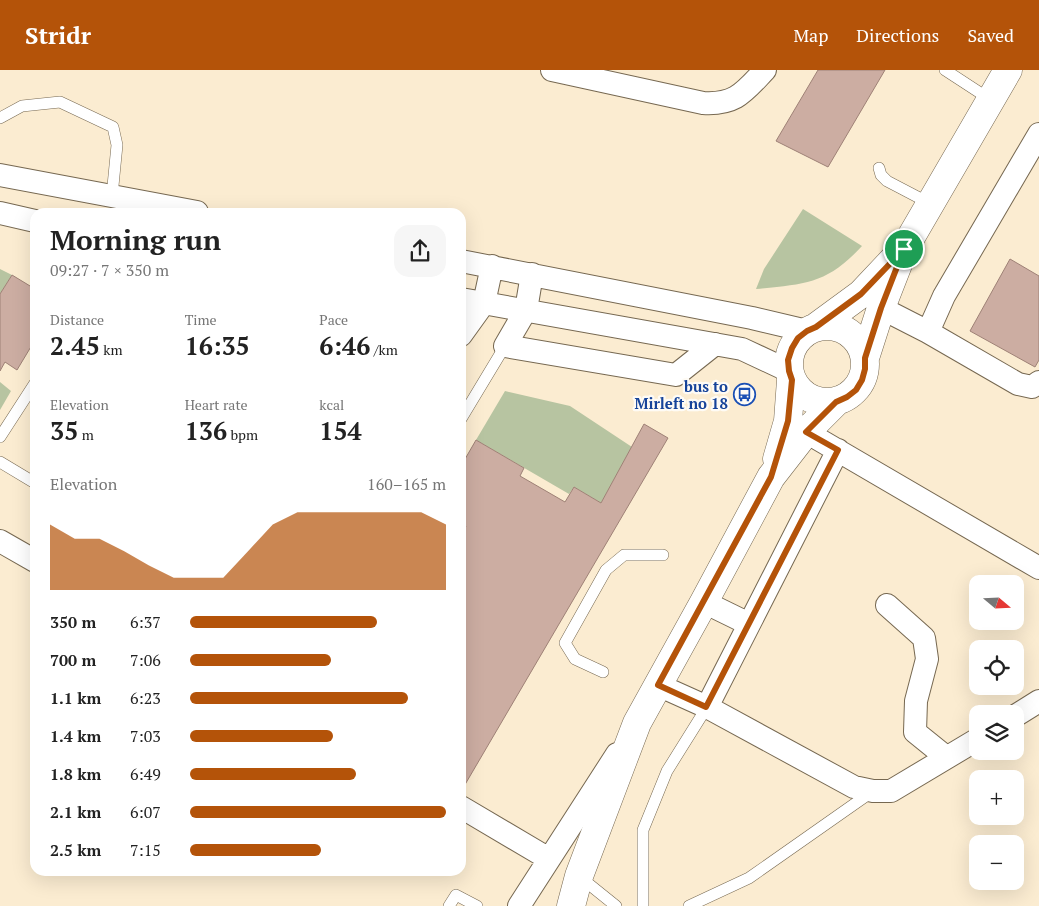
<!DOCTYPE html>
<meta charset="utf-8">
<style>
:root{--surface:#fff;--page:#f6f6f6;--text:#222;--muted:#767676;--accent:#b45309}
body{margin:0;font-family:"PT Serif",serif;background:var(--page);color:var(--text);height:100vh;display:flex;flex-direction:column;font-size:19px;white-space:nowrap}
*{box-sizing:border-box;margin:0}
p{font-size:16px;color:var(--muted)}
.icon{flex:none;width:28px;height:28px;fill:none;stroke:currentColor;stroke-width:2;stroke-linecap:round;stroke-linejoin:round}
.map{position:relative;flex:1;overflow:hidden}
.panel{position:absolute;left:30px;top:138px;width:436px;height:668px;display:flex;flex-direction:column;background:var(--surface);border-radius:15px;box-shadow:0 5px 20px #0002}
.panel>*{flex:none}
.needle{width:32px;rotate:109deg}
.controls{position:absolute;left:969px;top:505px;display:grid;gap:10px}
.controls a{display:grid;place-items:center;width:55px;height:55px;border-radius:10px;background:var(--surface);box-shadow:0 5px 20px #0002;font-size:25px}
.pin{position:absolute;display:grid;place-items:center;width:42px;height:42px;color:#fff;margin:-21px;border:2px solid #fff;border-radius:50%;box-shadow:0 1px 5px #0007}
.round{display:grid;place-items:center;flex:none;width:52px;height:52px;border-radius:15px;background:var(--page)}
.headline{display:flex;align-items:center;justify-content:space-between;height:85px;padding:0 20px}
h1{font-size:28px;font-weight:700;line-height:38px}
.stats{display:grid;grid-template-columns:repeat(3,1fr);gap:8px;height:85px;padding:5px 20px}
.stats div{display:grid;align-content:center}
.stats b{font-size:25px;font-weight:700}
.stats small{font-size:14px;font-weight:400}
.stats p{font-size:14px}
.chart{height:140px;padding:10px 20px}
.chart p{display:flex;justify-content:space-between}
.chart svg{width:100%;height:90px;margin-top:5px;fill:var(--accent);opacity:.7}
ul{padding:0 20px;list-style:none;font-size:16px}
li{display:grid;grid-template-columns:80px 60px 1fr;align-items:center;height:38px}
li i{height:12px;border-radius:6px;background:var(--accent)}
header{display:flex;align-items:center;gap:30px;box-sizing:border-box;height:70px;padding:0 25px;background:var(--accent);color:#fff}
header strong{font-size:24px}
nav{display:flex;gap:28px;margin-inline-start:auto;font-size:18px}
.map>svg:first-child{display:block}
.green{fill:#b7c4a1}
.building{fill:#ccada2;stroke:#9e8176}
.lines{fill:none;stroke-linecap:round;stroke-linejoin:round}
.lane-casing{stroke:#766851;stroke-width:12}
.street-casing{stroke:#766851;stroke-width:24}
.secondary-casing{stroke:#766851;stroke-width:29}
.lane{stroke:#fff;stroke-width:11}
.street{stroke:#fff;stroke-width:22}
.secondary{stroke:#fff;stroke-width:28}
.route-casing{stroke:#fff;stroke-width:10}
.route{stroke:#b45309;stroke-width:6}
.labels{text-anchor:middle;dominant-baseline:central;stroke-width:4.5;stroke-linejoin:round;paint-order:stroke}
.transit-label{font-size:15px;font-weight:bold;fill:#164399;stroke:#fefbf5;text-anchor:end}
</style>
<header>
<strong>Stridr</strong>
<nav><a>Map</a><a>Directions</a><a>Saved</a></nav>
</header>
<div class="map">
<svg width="1039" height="836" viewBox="0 0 1039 836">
<rect width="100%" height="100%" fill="#fbecd1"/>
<path class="green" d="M803,139L862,176C827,214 806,214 756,219L764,199Z
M0,199L12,205L0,224Z
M0,312L11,321L0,340Z
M505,321L570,336L632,377L601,433L574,417L569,424L476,370Z"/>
<path class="building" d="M818,0H885L828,97L776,71Z
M1010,189L1039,206V290L1035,297L970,261Z
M12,205L35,219V270L17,300L5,292L0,301V224Z
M644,354L668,368L463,718L461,716V465L466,456L461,453V396L476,370L524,398L520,406L565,432L574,417L601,433Z"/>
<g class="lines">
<defs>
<path id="lane" d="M945,0L991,30
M0,48L22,36L60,32L113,57L117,75L112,126
M879,98L881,105L887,111L931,134
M461,349L505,276
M0,367L35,313
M0,392L35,413
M603,602L575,589L565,573L606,500L624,485H663
M580,807L616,836
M449,836L456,825L477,836
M643,836V760L667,701L707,637
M689,836L749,808L873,721"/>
<path id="street" d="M552,0L703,33C736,35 744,22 765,0
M0,105L197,142
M0,143L35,151
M461,191L752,248L807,261
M532,204L526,240L505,276L676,305L715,274
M461,229L742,279L789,301
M881,238L928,262L944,226L1039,64
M928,262L1018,314L1032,317L1039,312
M461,265L484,233L492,196
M806,362L1039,498
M0,471L35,491
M704,532L749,554
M887,535L924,568L927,589L916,631L915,662L946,687
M658,615L707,637L854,717L873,721H891L978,669
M707,637L838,380
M1015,646L1039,631
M461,737L549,789
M519,836L617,684"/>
<path id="secondary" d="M789 294a38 38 0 1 1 76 0a38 38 0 1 1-76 0Z
M816,257L861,224L894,189
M865,288L881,238L904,179L1008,0
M777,389L788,351L791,310
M571,836L579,806L637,653L704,532L771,407L806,362L836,332"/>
</defs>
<use href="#lane" class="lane-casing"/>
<use href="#street" class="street-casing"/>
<use href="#secondary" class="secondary-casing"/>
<use href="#lane" class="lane"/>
<use href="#street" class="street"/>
<use href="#secondary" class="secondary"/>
</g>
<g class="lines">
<defs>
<path id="route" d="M904,179L881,238L865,288V299L862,310L856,320L847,327L836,332L806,362L838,380L706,637L658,615L771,407L788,351L792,310L789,301L788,290L792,278L798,268L807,261L816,257L861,224Z"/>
</defs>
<use href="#route" class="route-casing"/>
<use href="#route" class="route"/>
</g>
<defs>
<symbol id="bus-ring" viewBox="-11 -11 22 22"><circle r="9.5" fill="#fefbf5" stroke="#1a4fb4" stroke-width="1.5"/><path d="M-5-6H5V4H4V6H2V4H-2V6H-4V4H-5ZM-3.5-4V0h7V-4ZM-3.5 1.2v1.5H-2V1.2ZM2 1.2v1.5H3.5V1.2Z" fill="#1a4fb4"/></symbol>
</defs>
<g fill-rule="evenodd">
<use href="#bus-ring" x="732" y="312" width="25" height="25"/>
</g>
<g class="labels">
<g class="transit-label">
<text x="728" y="316">bus to<tspan x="728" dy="17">Mirleft no 18</tspan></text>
</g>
</g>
</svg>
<div class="controls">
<a><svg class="needle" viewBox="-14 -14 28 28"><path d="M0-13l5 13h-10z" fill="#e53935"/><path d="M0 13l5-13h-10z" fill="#767676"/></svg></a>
<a><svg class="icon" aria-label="locate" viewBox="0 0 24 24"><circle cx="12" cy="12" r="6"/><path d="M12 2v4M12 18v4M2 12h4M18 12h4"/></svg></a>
<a><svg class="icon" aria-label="layers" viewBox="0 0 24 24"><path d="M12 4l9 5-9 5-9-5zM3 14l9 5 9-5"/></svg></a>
<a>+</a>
<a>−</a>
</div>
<div class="pin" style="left:904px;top:179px;background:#1e9e55"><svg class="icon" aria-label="arrive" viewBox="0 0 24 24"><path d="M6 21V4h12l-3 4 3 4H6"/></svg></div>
<section class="panel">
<div class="headline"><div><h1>Morning run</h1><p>09:27 · 7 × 350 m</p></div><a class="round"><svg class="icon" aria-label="share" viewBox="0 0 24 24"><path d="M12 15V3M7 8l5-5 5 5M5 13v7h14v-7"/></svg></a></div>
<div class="stats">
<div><p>Distance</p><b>2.45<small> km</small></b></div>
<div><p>Time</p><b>16:35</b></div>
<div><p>Pace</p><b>6:46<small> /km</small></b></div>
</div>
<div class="stats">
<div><p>Elevation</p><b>35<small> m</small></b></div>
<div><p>Heart rate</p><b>136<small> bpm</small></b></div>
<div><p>kcal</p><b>154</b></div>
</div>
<div class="chart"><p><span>Elevation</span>160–165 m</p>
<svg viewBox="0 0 160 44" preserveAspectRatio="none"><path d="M0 44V12L10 19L20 19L30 25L40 32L50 38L60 38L70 38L80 25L90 12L100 6L110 6L120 6L130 6L140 6L150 6L160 12V44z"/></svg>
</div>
<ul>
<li><b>350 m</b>6:37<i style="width:73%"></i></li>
<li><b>700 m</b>7:06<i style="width:55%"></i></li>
<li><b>1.1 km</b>6:23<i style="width:85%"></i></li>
<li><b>1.4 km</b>7:03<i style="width:56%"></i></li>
<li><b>1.8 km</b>6:49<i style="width:65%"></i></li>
<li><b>2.1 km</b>6:07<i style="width:100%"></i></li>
<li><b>2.5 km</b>7:15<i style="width:51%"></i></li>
</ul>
</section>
</div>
